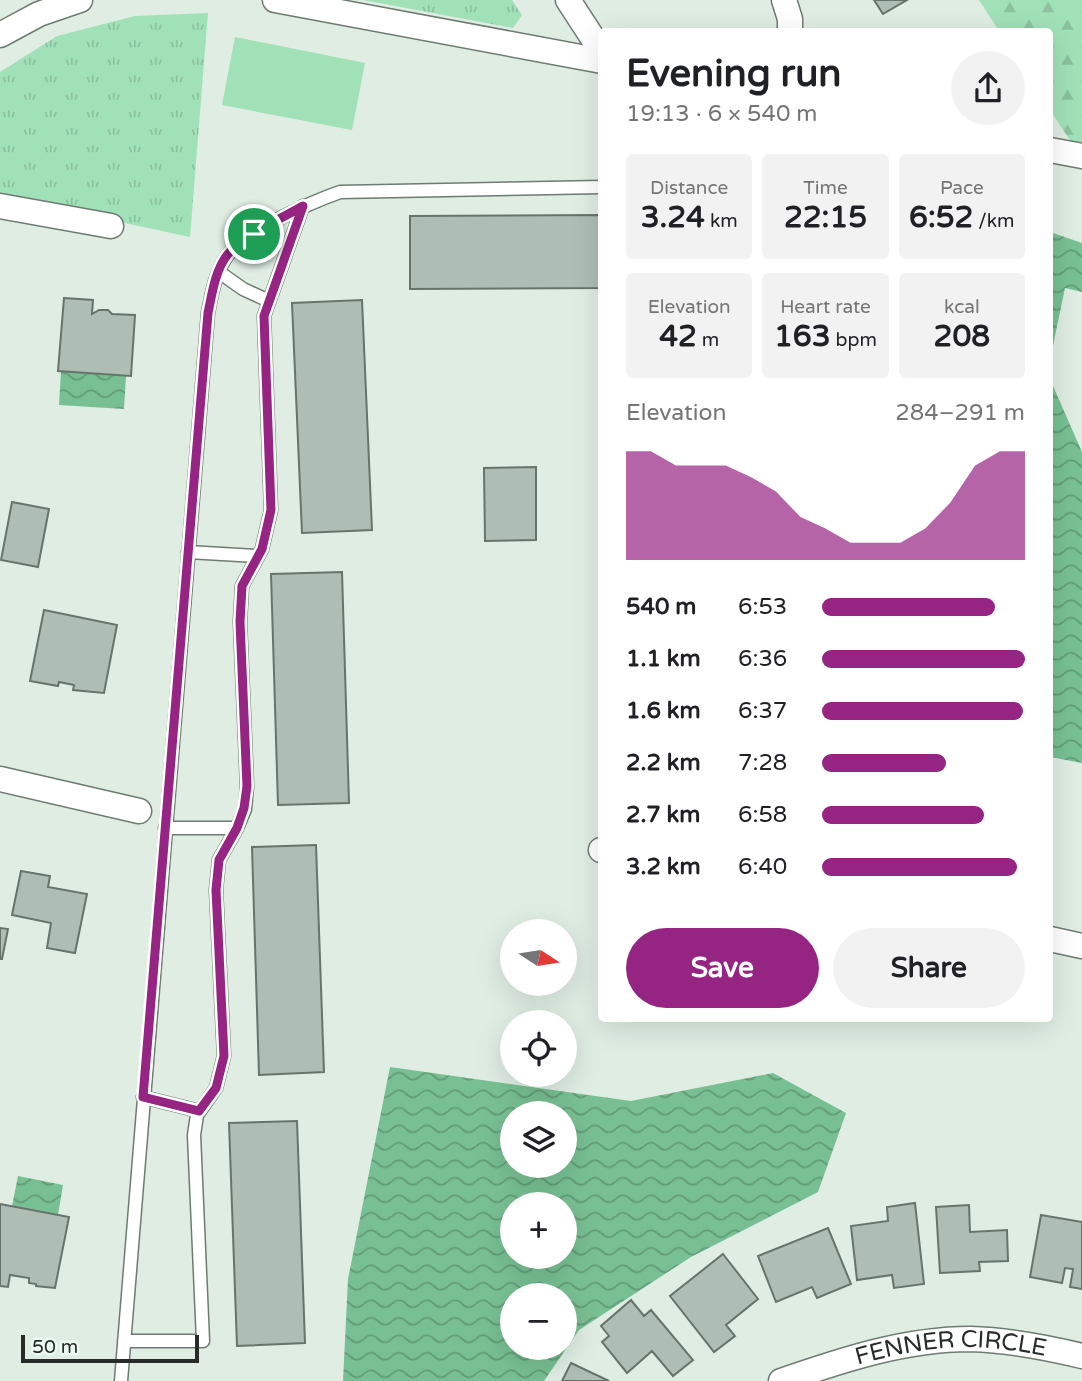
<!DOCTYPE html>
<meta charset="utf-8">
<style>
:root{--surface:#fff;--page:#f2f2f2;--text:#202124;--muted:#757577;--accent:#962483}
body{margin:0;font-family:"Varela Round",sans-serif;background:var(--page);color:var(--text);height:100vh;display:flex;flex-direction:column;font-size:26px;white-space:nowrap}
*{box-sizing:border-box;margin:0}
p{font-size:23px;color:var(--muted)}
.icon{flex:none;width:38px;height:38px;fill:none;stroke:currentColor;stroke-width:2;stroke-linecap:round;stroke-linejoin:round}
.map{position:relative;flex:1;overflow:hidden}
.details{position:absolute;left:598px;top:28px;width:455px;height:994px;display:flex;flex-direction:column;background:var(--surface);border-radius:7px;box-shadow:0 7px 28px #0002}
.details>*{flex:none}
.needle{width:46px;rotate:102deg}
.fabs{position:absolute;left:500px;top:919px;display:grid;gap:14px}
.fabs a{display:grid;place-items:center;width:77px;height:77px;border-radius:50%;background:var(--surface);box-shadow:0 7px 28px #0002;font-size:35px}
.scale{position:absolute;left:21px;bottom:18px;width:178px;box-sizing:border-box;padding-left:7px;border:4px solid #272c28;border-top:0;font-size:19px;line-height:24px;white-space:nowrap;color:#272c28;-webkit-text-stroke:5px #ecfbf1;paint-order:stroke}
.pin{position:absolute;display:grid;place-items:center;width:60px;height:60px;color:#fff;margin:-30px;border:4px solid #fff;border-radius:50%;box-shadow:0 2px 7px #0007}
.round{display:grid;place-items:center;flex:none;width:74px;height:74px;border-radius:37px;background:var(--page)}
.headline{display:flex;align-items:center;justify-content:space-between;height:119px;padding:0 28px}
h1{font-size:38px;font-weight:700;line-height:52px}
.metrics{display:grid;grid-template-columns:repeat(3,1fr);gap:10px;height:119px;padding:7px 28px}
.metrics div{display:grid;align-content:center;border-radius:7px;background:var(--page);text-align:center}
.metrics b{font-size:30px;font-weight:700}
.metrics small{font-size:19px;font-weight:400}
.metrics p{font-size:19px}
.chart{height:196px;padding:14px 28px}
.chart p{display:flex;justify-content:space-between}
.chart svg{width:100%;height:126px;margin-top:7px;fill:var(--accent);opacity:.7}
.cta{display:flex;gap:14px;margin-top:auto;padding:14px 28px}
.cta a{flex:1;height:80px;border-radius:42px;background:var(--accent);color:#fff;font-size:28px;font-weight:700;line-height:80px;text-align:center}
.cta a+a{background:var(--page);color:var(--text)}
ul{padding:0 28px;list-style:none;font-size:23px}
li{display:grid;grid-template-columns:112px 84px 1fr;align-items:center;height:52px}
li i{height:18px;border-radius:9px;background:var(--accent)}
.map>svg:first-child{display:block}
.grass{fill:url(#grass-tufts)}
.forest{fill:url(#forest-firs)}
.garden{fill:#a1e1b8}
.water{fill:url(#water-waves);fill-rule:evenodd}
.building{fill:#afbeb4;stroke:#67746b;stroke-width:2}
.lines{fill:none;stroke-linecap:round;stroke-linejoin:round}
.lane-casing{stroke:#6e7b72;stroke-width:15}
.street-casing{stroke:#6e7b72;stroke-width:27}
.lane{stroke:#fff;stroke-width:12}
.street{stroke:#fff;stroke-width:24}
.route-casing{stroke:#fff;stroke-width:14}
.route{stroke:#962483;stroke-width:9}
.labels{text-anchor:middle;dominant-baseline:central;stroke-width:7;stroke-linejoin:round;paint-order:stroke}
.street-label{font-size:24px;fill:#272c28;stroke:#ecfbf1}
</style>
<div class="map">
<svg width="1082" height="1381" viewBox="0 0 1082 1381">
<defs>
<pattern id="grass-tufts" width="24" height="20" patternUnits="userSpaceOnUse" patternTransform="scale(1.75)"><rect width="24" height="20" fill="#a1e1b8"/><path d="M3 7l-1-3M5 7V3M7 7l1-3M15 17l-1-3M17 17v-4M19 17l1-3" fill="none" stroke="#8bc19e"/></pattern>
<pattern id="forest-firs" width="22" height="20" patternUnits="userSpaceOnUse" patternTransform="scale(1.75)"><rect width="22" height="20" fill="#a1e1b8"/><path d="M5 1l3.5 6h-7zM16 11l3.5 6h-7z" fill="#8bc19e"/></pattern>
<pattern id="water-waves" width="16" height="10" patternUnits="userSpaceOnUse" patternTransform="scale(1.75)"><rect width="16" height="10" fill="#78c093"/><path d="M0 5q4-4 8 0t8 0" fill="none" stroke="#629c78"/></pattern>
</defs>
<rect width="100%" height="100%" fill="#dfede3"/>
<path class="grass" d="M363,0H512L522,15L513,28Z
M208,13L190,237L0,196V72L57,36L135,16Z"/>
<path class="forest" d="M979,0H1082V144L1071,142L1050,110V32L999,31Z"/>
<path class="garden" d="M235,37L365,63L352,130L222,105Z"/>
<path class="water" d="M1050,232L1082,243V292L1065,288L1050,360Z
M61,371L126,376L124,409L59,405Z
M1050,379L1082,452V763L1050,757Z
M390,1067L631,1101L773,1073L846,1113L818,1192L691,1257L579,1330L544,1381H343L348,1279ZM565,1113V1166H513V1113ZM565,1204V1256H513V1204ZM565,1295V1348H513V1295Z
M18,1176L63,1185L58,1215L12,1206Z"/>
<path class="building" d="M874,0H907L883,14Z
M602,215V288L410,289V216Z
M64,298L93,300L92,314L99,310H108L112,314L135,315L131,376L58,371Z
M362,300L372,530L302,533L292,303Z
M536,467V540L485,541L484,468Z
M12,502L49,509L38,567L1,560Z
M342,572L349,803L278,805L271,574Z
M44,610L117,625L104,693L73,690L74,685L59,682L58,686L30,681Z
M316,845L324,1072L259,1075L252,847Z
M21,871L50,876L48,887L87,894L75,953L47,948L51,923L12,915Z
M0,928L8,929L2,959H0Z
M297,1121L305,1343L237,1346L229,1123Z
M915,1203L924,1284L894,1288L892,1275L857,1280L851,1226L888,1221L887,1207Z
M0,1204L69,1217L55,1288L36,1286V1284L29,1283V1278L10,1275L8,1287L0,1286Z
M969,1205L970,1232L1007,1230L1008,1261L979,1262L980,1271L940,1273L936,1207Z
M1041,1215L1082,1222V1289L1070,1287L1073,1269L1065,1268L1062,1283L1030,1277Z
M828,1228L851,1284L817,1298L812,1287L776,1302L758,1256Z
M723,1254L758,1299L726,1325L735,1336L714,1352L670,1296Z
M631,1300L644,1316L651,1310L693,1360L673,1376L652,1351L627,1373L602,1342L609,1336L601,1326Z
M571,1363L609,1381H562Z"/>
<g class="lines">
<defs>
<path id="lane" d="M219,272L243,289L269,301
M188,552L257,556
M165,828H237
M143,1097L199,1111
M124,1341H203L194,1135L197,1115L216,1088L224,1056L216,890L219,860L237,828L245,809L247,786L240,622L242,586L262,549L271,510L264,316L303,206
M121,1381L208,313C212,293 215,273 227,256C243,232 312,202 340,192L602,187"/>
<g id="street">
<path d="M275,0L602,61"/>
<path d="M568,0L596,43L602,46"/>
<path d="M784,0L790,19V32"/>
<path d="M0,35L39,14L80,0"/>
<path d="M1050,150L1082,156"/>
<path d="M0,206L111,226"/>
<path d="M0,779L139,811"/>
<path d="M601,850H602"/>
<path d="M1050,939L1082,946"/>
<path id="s1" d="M781,1381C842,1360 905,1339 970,1339C1008,1340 1045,1347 1082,1356"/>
</g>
</defs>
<use href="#lane" class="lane-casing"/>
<use href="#street" class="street-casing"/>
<use href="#lane" class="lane"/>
<use href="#street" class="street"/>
</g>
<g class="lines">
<defs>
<path id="route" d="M303,206L264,316L271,510L262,549L242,586L240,622L247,786L244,808L237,828L219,860L216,890L224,1056L216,1088L199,1111L143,1097L208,313C212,294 215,270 228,254C243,236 282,218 303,206Z"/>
</defs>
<use href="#route" class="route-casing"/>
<use href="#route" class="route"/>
</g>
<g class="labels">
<g class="street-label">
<text stroke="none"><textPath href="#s1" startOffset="175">FENNER CIRCLE</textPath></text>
</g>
</g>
</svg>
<div class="fabs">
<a><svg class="needle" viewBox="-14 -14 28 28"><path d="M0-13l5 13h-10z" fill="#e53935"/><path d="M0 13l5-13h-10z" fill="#757577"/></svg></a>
<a><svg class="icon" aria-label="locate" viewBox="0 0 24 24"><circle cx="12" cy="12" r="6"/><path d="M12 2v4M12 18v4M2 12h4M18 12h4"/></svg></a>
<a><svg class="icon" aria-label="layers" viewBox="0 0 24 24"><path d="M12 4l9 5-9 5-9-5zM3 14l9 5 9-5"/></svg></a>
<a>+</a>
<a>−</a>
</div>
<div class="scale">50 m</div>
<div class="pin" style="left:254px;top:234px;background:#1e9e55"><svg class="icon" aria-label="arrive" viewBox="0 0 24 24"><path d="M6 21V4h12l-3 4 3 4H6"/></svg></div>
<section class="details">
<div class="headline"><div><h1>Evening run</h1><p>19:13 · 6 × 540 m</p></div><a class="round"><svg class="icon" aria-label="share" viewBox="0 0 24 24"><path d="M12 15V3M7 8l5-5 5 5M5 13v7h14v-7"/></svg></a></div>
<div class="metrics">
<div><p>Distance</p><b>3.24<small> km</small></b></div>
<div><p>Time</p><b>22:15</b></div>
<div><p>Pace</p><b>6:52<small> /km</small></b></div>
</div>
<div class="metrics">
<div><p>Elevation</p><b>42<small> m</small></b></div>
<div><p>Heart rate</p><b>163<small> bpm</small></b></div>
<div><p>kcal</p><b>208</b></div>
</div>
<div class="chart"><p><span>Elevation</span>284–291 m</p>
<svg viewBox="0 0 160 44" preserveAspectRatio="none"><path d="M0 44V6L10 6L20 11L30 11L40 11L50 15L60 20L70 29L80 33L90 38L100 38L110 38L120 33L130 24L140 11L150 6L160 6V44z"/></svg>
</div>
<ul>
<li><b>540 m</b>6:53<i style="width:85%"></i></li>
<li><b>1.1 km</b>6:36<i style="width:100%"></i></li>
<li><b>1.6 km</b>6:37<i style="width:99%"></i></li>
<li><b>2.2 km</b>7:28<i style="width:61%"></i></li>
<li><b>2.7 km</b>6:58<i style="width:80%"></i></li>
<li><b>3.2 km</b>6:40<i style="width:96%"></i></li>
</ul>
<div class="cta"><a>Save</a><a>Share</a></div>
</section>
</div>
